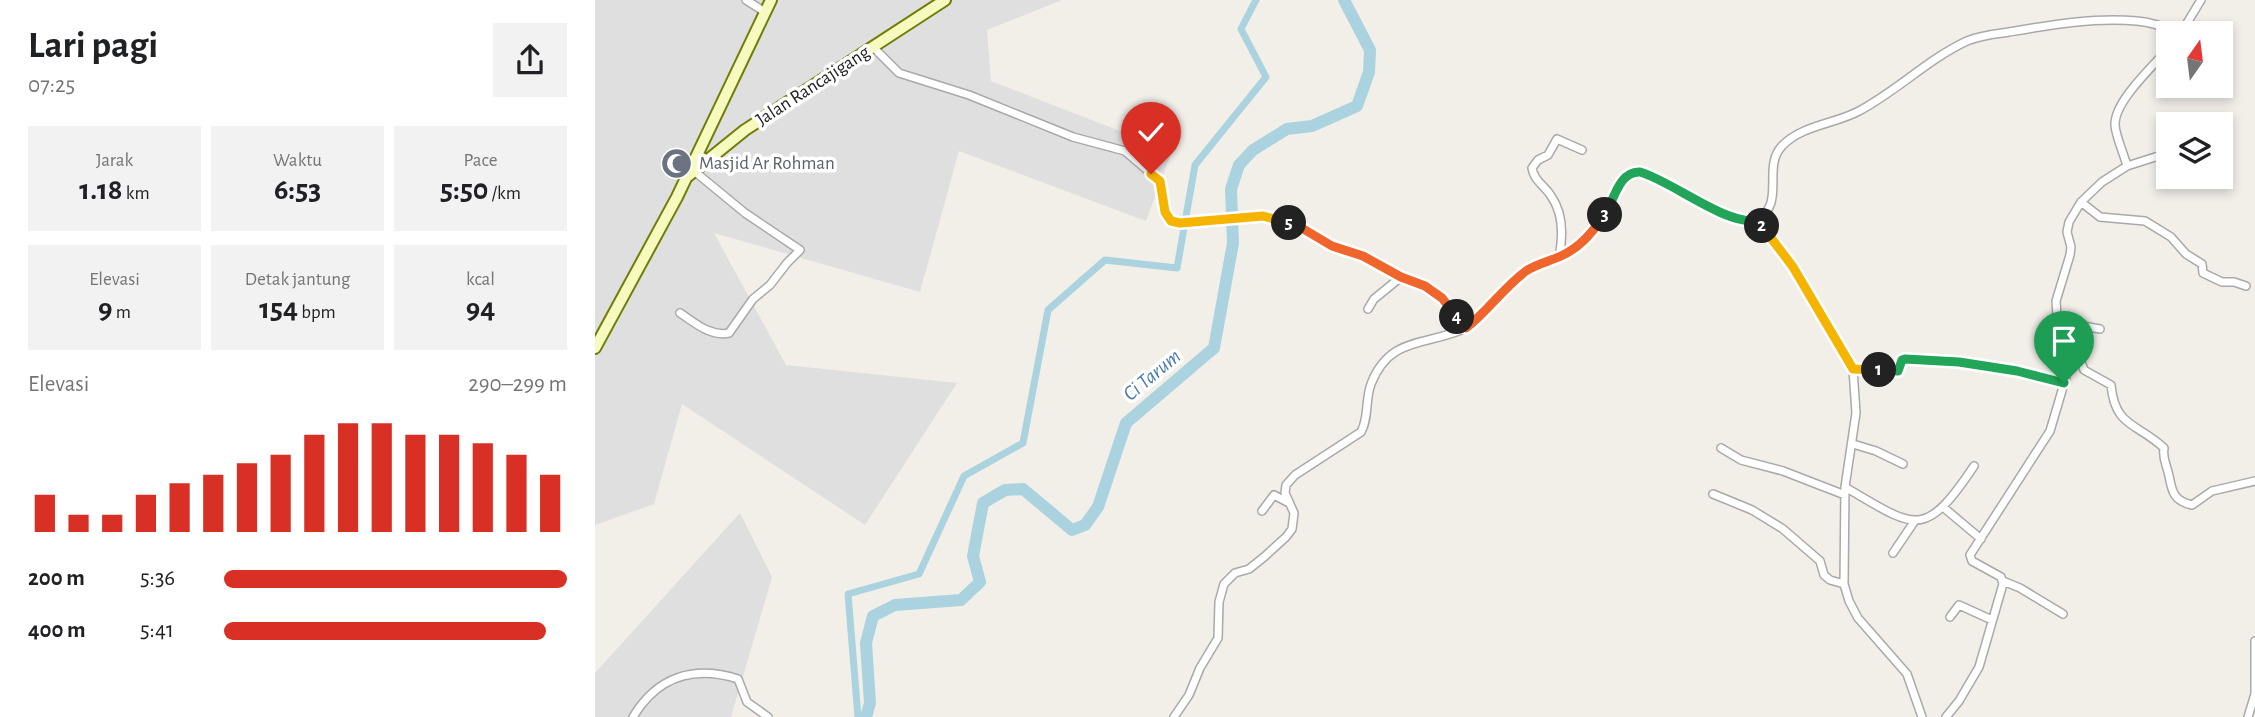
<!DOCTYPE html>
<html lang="id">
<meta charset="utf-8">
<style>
:root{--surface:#fff;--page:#f2f2f2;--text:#202124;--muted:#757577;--accent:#d93025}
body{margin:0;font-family:"Alegreya Sans",sans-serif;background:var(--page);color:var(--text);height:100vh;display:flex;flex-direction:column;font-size:26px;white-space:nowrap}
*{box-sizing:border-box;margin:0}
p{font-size:23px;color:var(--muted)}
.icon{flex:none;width:38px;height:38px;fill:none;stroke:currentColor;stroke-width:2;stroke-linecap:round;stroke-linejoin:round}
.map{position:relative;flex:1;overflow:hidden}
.details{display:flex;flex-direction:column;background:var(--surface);width:595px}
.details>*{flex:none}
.needle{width:46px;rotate:14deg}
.buttons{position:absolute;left:1561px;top:21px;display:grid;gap:14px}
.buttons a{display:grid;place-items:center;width:77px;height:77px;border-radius:0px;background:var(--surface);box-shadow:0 4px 10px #0003;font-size:35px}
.pin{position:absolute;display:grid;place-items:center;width:60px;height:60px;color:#fff;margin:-72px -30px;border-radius:50% 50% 50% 0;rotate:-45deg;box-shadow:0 0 7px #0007}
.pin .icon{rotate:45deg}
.km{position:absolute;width:35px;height:35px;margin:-18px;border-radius:50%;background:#222;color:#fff;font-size:19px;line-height:35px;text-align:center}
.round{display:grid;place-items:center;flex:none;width:74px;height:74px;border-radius:0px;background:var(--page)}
.head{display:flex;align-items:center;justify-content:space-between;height:119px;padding:0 28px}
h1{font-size:38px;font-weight:600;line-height:52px}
.figures{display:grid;grid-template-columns:repeat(3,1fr);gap:10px;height:119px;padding:7px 28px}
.figures div{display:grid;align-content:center;border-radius:0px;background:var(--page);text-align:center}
.figures b{font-size:30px;font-weight:600}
.figures small{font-size:19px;font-weight:400}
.figures p{font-size:19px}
.chart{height:196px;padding:14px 28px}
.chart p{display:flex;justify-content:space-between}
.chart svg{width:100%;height:126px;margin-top:7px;stroke:var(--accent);stroke-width:6}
ul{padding:0 28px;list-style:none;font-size:23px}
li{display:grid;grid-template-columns:112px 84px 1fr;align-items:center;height:52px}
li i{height:18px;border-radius:9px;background:var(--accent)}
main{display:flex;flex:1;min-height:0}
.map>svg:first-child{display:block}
.residential{fill:#e0dfdf}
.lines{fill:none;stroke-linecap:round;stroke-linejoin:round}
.canal{stroke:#aad3df;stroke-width:7}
.river{stroke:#aad3df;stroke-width:12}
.street-casing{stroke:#a9a9a9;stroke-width:10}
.secondary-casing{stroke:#707d05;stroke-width:14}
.street{stroke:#fff;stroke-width:7}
.secondary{stroke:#f7fabf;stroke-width:10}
.split-1-casing{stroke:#fff;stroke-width:14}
.split-2-casing{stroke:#fff;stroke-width:14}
.split-3-casing{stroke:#fff;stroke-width:14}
.split-4-casing{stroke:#fff;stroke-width:14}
.split-5-casing{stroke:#fff;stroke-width:14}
.split-6-casing{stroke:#fff;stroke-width:14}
.split-1{stroke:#22a559;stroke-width:9}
.split-2{stroke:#f5b400;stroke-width:9}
.split-3{stroke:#22a559;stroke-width:9}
.split-4{stroke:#f0652b;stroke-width:9}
.split-5{stroke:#f0652b;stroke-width:9}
.split-6{stroke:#f5b400;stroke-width:9}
.labels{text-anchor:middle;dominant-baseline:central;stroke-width:7;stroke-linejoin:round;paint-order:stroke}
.street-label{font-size:19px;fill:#222;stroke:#fff}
.worship-label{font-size:19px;fill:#5b616d;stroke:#fff;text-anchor:start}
.water-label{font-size:21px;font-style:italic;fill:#4a7aab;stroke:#fff}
</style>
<main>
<section class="details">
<div class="head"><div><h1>Lari pagi</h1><p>07:25</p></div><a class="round"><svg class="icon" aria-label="share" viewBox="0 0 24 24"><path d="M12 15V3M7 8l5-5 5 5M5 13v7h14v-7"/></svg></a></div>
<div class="figures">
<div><p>Jarak</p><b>1.18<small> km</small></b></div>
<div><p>Waktu</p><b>6:53</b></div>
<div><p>Pace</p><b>5:50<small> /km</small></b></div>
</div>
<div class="figures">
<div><p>Elevasi</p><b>9<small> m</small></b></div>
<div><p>Detak jantung</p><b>154<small> bpm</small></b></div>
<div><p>kcal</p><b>94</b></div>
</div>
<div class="chart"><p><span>Elevasi</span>290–299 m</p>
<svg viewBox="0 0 160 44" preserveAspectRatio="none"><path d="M5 44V31M15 44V38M25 44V38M35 44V31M45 44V27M55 44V24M65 44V20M75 44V17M85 44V10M95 44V6M105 44V6M115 44V10M125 44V10M135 44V13M145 44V17M155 44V24"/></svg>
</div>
<ul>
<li><b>200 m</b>5:36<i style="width:100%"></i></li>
<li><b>400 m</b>5:41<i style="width:94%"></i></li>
</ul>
</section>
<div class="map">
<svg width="1660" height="717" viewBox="0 0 1660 717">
<rect width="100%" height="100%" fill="#f2efe9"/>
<path class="residential" d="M0,0H467L392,30L396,81L577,151L551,221L364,151L325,292L119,233L191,365L362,383L270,525L87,404L59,504L0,525Z
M145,513L177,577L136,717H0V673Z"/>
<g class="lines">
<path class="canal" d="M263,717L253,594L324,574L369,476L428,443L453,310L510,260L582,268L600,165L671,77L646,29L661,0"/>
<path class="river" d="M271,717L275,703L271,643L278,616L300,605L366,600L385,582L378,556L388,503L410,490L428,489L477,530L490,525L503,507L531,423L619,348L638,243L636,189L644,165L658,150L692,129L717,126L762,106L774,72L775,50L749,0"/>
<defs>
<path id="street" d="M151,0L170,12
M1586,33L1606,0
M278,47L304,73L374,95L478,137L530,151L565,181C569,196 565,216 581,223L653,216H668L686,220L705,227L737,246L768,256L806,277L830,286L847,298L871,328C833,346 795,335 776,384C770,400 774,418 766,432L700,475L691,485L690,493L699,513L697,529L691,537L669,557L654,569L640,573L629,584L624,602L623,638L605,668L594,695L579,717
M1532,166C1529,154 1520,135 1520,124C1520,101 1558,66 1573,49
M1486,202L1505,217L1550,221L1576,237L1591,254L1607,264L1608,273L1627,282H1639L1651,286
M1162,220L1198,267L1258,369L1261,413L1250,487L1249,584L1254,601L1263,618L1312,674L1327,717
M964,257C968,237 969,214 956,196C950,186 939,181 937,168L943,160L953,155L962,139L987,150
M773,309L779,299L806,277
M85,313C99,322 115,337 134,333L158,299L175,285L192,263L205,250L150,213L99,171
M1465,322L1505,329
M871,328C894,311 909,284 934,269C953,257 974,255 991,239C1001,229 1010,216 1016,204C1022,193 1025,180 1036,172C1052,171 1062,181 1076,188C1094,198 1140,221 1159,221C1193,206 1166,168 1187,146C1207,125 1240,124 1264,111C1302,91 1333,59 1372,41C1386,35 1400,34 1414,32C1455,25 1500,17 1542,21C1556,22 1570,27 1583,33
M1473,347L1482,351L1489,370L1516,385C1520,428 1543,423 1569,448C1567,459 1572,465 1574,476C1577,492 1579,501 1597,505L1617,491L1660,481
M1258,369L1303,371L1307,361L1310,360L1364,362L1422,371L1469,383
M1258,444L1281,451L1308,464
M1126,448L1146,460L1188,471L1250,495
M1250,487C1320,528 1329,541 1379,466
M1118,494L1157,510L1188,529L1225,561L1229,575L1235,580L1249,584
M1348,507L1386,539
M667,511L679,495L694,503
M1298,553L1319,522
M1408,581L1425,588L1468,614
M1355,617L1364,605L1397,620
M38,717C62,677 98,665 143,679L152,702L173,717
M1351,717L1364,701L1384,667L1408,584L1406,577L1377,561L1375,555L1455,431L1471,377L1473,347L1471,334L1462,316L1461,301L1475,255L1476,247L1472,232L1474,222L1486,202L1507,182L1532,166L1573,153
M1653,717L1660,694V641"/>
<path id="secondary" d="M93,176L150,130L350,0
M0,348L82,197L176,0"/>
</defs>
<use href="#street" class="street-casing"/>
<use href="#secondary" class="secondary-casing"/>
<use href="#street" class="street"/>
<use href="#secondary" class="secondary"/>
</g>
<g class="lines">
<defs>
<path id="split-1" d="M1284,370L1303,371L1307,360L1310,359L1364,362L1422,371L1469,383"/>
<path id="split-2" d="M1167,226L1198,267L1258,369L1284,370"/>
<path id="split-3" d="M1010,215C1019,200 1024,171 1045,172C1075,180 1133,227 1162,220L1167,226"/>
<path id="split-4" d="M862,317L871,328C893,311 908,288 931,271C941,264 955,261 966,256C986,247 997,232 1010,215"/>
<path id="split-5" d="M694,223L705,227L737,246L768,256L806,277L830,286L847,298L862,317"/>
<path id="split-6" d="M556,174L565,181L570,212L576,221L585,223L668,216L694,223"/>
</defs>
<use href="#split-1" class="split-1-casing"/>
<use href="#split-2" class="split-2-casing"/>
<use href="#split-3" class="split-3-casing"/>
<use href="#split-4" class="split-4-casing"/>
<use href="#split-5" class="split-5-casing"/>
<use href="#split-6" class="split-6-casing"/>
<use href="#split-1" class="split-1"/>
<use href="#split-2" class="split-2"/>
<use href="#split-3" class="split-3"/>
<use href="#split-4" class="split-4"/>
<use href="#split-5" class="split-5"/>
<use href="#split-6" class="split-6"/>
</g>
<defs>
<symbol id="mosque-disc" viewBox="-11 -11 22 22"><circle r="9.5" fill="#6b7280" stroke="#fff"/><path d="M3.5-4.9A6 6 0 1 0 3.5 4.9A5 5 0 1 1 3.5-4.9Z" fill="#fff"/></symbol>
</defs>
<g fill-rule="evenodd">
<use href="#mosque-disc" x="64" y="146" width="35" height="35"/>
</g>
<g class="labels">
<g class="street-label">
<text transform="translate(218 86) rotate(-33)">Jalan Rancajigang</text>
</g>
<g class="worship-label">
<text x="104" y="163">Masjid Ar Rohman</text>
</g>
<g class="water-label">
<text transform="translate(557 375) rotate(-40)">Ci Tarum</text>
</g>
</g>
</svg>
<div class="buttons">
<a><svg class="needle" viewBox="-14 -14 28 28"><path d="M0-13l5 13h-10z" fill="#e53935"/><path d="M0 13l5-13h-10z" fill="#757577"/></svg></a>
<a><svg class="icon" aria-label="layers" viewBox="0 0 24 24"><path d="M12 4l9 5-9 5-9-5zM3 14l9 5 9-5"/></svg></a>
</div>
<div class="pin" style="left:1469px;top:383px;background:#1e9e55"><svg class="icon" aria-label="arrive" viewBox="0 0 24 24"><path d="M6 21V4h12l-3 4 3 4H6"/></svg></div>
<div class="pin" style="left:556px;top:174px;background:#d93025"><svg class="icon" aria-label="check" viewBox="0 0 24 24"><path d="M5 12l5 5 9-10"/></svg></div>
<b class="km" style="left:1284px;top:370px">1</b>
<b class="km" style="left:1167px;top:226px">2</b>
<b class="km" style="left:1010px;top:215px">3</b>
<b class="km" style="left:862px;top:317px">4</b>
<b class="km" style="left:694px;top:223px">5</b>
</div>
</main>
